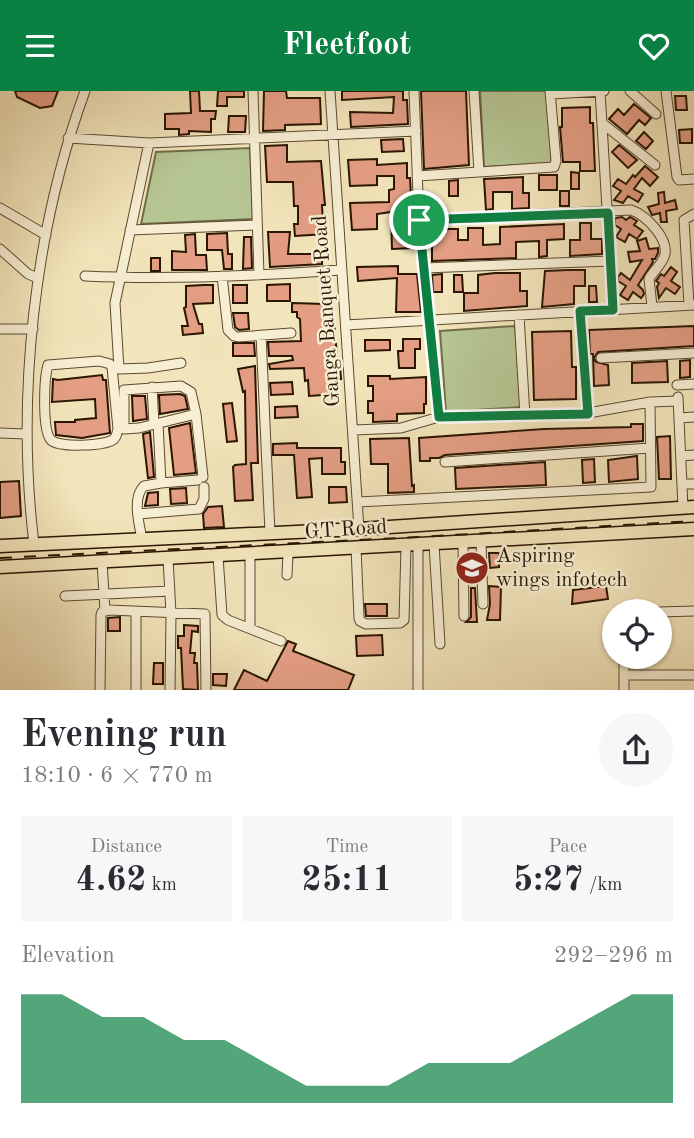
<!DOCTYPE html>
<meta charset="utf-8">
<style>
:root{--surface:#fff;--page:#f7f7f7;--text:#2b2b33;--muted:#7c7c81;--accent:#0b8043}
body{margin:0;font-family:"Old Standard TT",serif;background:var(--page);color:var(--text);height:100vh;display:flex;flex-direction:column;font-size:26px;white-space:nowrap}
*{box-sizing:border-box;margin:0}
p{font-size:23px;color:var(--muted)}
.icon{flex:none;width:38px;height:38px;fill:none;stroke:currentColor;stroke-width:2;stroke-linecap:round;stroke-linejoin:round}
.map{position:relative;height:599px;overflow:hidden}
.drawer{display:flex;flex-direction:column;background:var(--surface);flex:1}
.drawer>*{flex:none}
.tools{position:absolute;left:602px;top:508px;display:grid;gap:14px}
.tools a{display:grid;place-items:center;width:70px;height:70px;border-radius:50%;background:var(--surface);box-shadow:0 2px 5px #0004;font-size:35px}
.pin{position:absolute;display:grid;place-items:center;width:60px;height:60px;color:#fff;margin:-30px;border:4px solid #fff;border-radius:50%;box-shadow:0 2px 7px #0007}
.round{display:grid;place-items:center;flex:none;width:74px;height:74px;border-radius:37px;background:var(--page)}
.overview{display:flex;align-items:center;justify-content:space-between;height:119px;padding:0 21px}
h1{font-size:38px;font-weight:700;line-height:52px}
.metrics{display:grid;grid-template-columns:repeat(3,1fr);gap:10px;height:119px;padding:7px 21px}
.metrics div{display:grid;align-content:center;border-radius:0px;background:var(--page);text-align:center}
.metrics b{font-size:35px;font-weight:700}
.metrics small{font-size:19px;font-weight:400}
.metrics p{font-size:19px}
.chart{height:196px;padding:14px 21px}
.chart p{display:flex;justify-content:space-between}
.chart svg{width:100%;height:126px;margin-top:7px;fill:var(--accent);opacity:.7}
header{display:flex;justify-content:space-between;align-items:center;height:91px;padding:0 21px;background:var(--accent);color:#fff;font-size:32px;font-weight:700}
.map>svg:first-child{display:block}
.green{fill:#b6c693;stroke:#706e4a;stroke-width:2}
.building{fill:#e49e84;stroke:#291502;stroke-width:2}
.lines{fill:none;stroke-linecap:round;stroke-linejoin:round}
.minor-casing{stroke:#5c4930;stroke-width:11}
.highway-casing{stroke:#291502;stroke-width:15}
.minor{stroke:#f7eed3;stroke-width:9}
.highway{stroke:#f3e5bb;stroke-width:12}
.rail{stroke:#291502;stroke-width:2;stroke-dasharray:12 12;stroke-linecap:butt}
.route-casing{stroke:#fff;stroke-width:14}
.route{stroke:#0b8043;stroke-width:9}
.labels{text-anchor:middle;dominant-baseline:central;stroke-width:5;stroke-linejoin:round;paint-order:stroke}
.street-label{font-size:21px;fill:#291502;stroke:#f7eed3}
.poi-label{font-size:21px;fill:#291502;stroke:#f7eed3;text-anchor:start}
</style>
<header><svg class="icon" aria-label="menu" viewBox="0 0 24 24"><path d="M4 6h16M4 12h16M4 18h16"/></svg>Fleetfoot<svg class="icon" aria-label="heart" viewBox="0 0 24 24"><path d="M12 20l-8-8c-3-5 5-10 8-4 3-6 11-1 8 4z"/></svg></header>
<div class="map">
<svg width="694" height="599" viewBox="0 0 694 599">
<rect width="100%" height="100%" fill="#f3e5bb"/>
<filter id="stains"><feTurbulence type="fractalNoise" baseFrequency=".00286" numOctaves="4"/><feColorMatrix values="0 0 0 0 .2 0 0 0 0 .09 0 0 0 0 .02 0 0 0 .5 -.17"/></filter>
<radialGradient id="worn" r=".72"><stop offset=".6" stop-color="#630" stop-opacity="0"/><stop offset="1" stop-color="#630" stop-opacity=".3"/></radialGradient>
<path class="green" d="M480,0H549L552,72L484,76Z
M250,57L253,128L141,133L156,61Z
M515,235L522,316L446,321L440,240Z"/>
<path class="building" d="M15,0H58L52,15L40,17L17,6Z
M190,0H199L200,20H216L215,28H211V41L189,40V43L179,44V38H165V23L191,22Z
M218,0H244V6H227V15H217Z
M264,0H286L287,7H320L321,33L285,34V39L263,40Z
M342,0H403V9H407L408,33L351,36L350,21L393,22L394,6L342,9Z
M421,0H466L469,74L424,78Z
M675,5H686L687,19H676Z
M634,13L651,27L645,34L639,29L627,43L609,28L618,18L624,24Z
M590,16V32H593L595,80H580V71H563L560,36H562V17Z
M229,25H246L245,41H228Z
M692,38V52H680L679,39Z
M644,41L653,50L646,58L636,50Z
M403,48L404,60L382,61L381,49Z
M287,54V71L321,70L325,114H322L323,132H326V143L295,145L294,133H298V115H294L293,91H267L265,55Z
M619,54L637,69L628,77L612,61Z
M377,68V74L407,72V87H410L414,157L392,158L391,121L377,123V138L352,139L350,112L389,111V99L394,98V85H377V94L350,95L348,69Z
M645,75L658,86L650,95L642,87L634,98L643,103L638,111L628,105L623,112L614,109L621,100L613,95L618,88L626,93L633,84L635,86Z
M571,81L579,82V98H571Z
M539,84H557V99H539Z
M523,86V102H529V117L512,118V101H493V118L486,119L484,88Z
M458,89V105H449V90Z
M560,100H569V115H560Z
M664,101L665,112L675,109L677,118L666,120L667,131H661L660,122L652,124L648,116L659,113L658,102Z
M622,126L626,129L630,126L637,130L634,134L643,140L637,148L629,143L625,151L616,146L621,138L615,134V127Z
M580,132H591V148H602V163L570,165V149H580Z
M564,133V148L547,149V165L539,166V150L516,151V167L432,170V138H458V149H468V137H483V154L500,153V136Z
M268,141H290L288,163H322V173L270,176Z
M227,142L228,163H232V178H224L222,159H207V143Z
M195,143L196,164H206L207,179H172V160L186,161L185,144Z
M244,146H251L252,177L243,178Z
M646,147L649,158L658,157V162L655,168H652L653,171L638,194L643,199L644,203L641,207L633,201L628,209L620,204L626,195L618,190V186L621,182L630,189L642,169L630,171L628,161L640,160L637,150Z
M151,167H160V180H151Z
M398,175V183H417L421,221H396L397,187L358,190L357,176Z
M671,176L677,181L671,190L680,196L675,203L666,197L659,207L657,196L659,192L656,190L661,183L664,185Z
M569,179H585V195H574V213L542,216L545,180Z
M495,182H520V200H527V215L464,220V202H478V184Z
M442,183V201H433L432,184Z
M454,184H462L463,201H454Z
M290,193V210H267V194Z
M204,194H213V212L193,213L199,233H202L203,242L183,244L182,235H188L184,217L186,216V195Z
M233,194H247V212H233Z
M589,195H596L597,211H589Z
M292,212L325,213V231H334L338,275H340L341,288H336L337,303L309,305L308,289L305,290L304,277L270,278L269,273L293,269L292,265H269L268,251L301,250L300,228L297,226V221H292Z
M233,222H248L249,238L239,239L235,236Z
M694,235V255L598,261L594,267L596,271L608,274L609,294L594,295L593,263H590L589,239Z
M571,240L572,276H576V308L534,309L532,241Z
M403,248H420V258H415V277H399L398,260H403Z
M365,249H390V259L365,260Z
M233,252H254L255,265H233Z
M690,269V286L680,287V270Z
M667,270L668,291L632,292V272Z
M255,275L258,372H251L253,409L235,410L233,376L235,374L246,373L245,300L243,301L238,278Z
M102,284L103,289H106L110,342L82,347L56,344L55,331H75V329L96,327L95,308L52,311L53,288L58,289Z
M368,285H390V288L426,286V313H424V322L397,323V330L373,331V322H368V310H373V295H368Z
M292,291L293,303L271,304L270,292Z
M180,303L185,305L188,318L160,323L159,304Z
M132,305H145L147,328L133,330Z
M232,312L237,350L227,351L223,313Z
M297,315L298,326L275,327V316Z
M190,332L196,382L174,384L169,337Z
M631,333H643V350L445,364L439,367H430V370H420L419,347L544,338L631,336Z
M150,341L154,386L148,387L143,343Z
M670,345L671,388H659L657,346Z
M409,347L412,395L414,394V401L388,402V373H371L370,348Z
M297,352V357H341V371H345V383H322V367L309,368L312,406L297,407L294,364H273V353Z
M637,365L638,388L609,391L608,369Z
M594,368L595,391L583,392L582,369Z
M545,371L546,394L456,398L455,377Z
M19,390L21,425L0,427V391Z
M329,396H346L347,411L329,412Z
M186,397L187,412L171,413L170,398Z
M158,401V414L145,415L148,402Z
M222,415L224,436L204,437L203,423L208,416Z
M489,462H499V476L490,477Z
M489,495L501,496L500,529H487L490,513Z
M606,495L608,508L572,513L573,499Z
M471,497H475L477,531H466L471,526Z
M365,513H387V525H366Z
M120,526V540H108V527Z
M184,534L198,535V541L192,540L190,562H195L194,572H197L198,599L183,598L181,557H178V545H184Z
M382,544L383,564L357,565L356,545Z
M288,550L296,553L293,560L354,584L348,599H234L244,579L267,590Z
M154,572H163V593H153Z
M213,583H227L226,595L213,594Z"/>
<g class="lines">
<defs>
<path id="minor" d="M253,0L259,184
M330,0L359,438
M414,0L419,129L439,326
M474,0L479,81
M600,0L613,219
M630,0L656,23
M666,0L677,86L679,89L694,88
M551,3L604,0
M602,32L655,74
M68,47L149,52L416,40
M149,52L115,212L119,278L148,277L181,272
M417,85L554,76L556,70L550,0
M0,117L46,144
M419,129L631,119C646,124 668,147 665,163C663,173 653,180 649,188L652,215
M130,139L257,134
M0,158L28,183L38,187
M424,177L611,170
M85,185C170,189 256,185 341,179
M222,185L228,239L234,245L238,246L291,242
M689,214L684,129L694,123
M580,220L588,322
M519,224L525,325
M346,234L694,214
M0,238H33
M261,244L270,442
M601,267L694,262
M99,270L110,273L112,276L118,338C117,341 117,345 114,348C106,355 59,357 51,349C42,340 44,287 48,274Z
M677,294L694,293
M181,295L191,301L196,323L139,337L124,338V299Z
M152,296L154,333
M678,306L683,417
M196,323L203,386
M679,327L694,326
M354,339L401,337L439,326L588,322L650,311L678,310
M0,342L26,343
M681,365L694,364
M445,371L650,357
M161,392L198,389
M682,393H694
M358,411L651,396L650,311
M138,423L199,418L204,408V396
M142,448C139,433 132,406 144,395L161,392L158,332
M481,451L483,513
M463,452L464,525
M34,453C16,305 34,140 85,0
M434,453L440,553
M418,454V599
M356,456L359,527L360,530L366,533L400,532L404,529L406,455
M218,465L222,524L228,529L281,550
M168,467L171,523L170,599
M102,471L105,520
M287,484L288,462
M65,505L170,500
M136,521V599
M660,521L694,520
M250,537V464
M624,565V599
M624,584H694
M100,599L101,524L102,521L109,519L205,523L206,599"/>
<path id="highway" d="M0,455L359,438L694,416
M0,476L694,438"/>
</defs>
<use href="#minor" class="minor-casing"/>
<use href="#highway" class="highway-casing"/>
<use href="#minor" class="minor"/>
<use href="#highway" class="highway"/>
<path class="rail" d="M0,467L418,446L694,430"/>
</g>
<g class="lines">
<defs>
<path id="route" d="M608,122L613,219L580,220L588,323L439,326L419,129Z"/>
</defs>
<use href="#route" class="route-casing"/>
<use href="#route" class="route"/>
</g>
<defs>
<symbol id="university-disc" viewBox="-11 -11 22 22"><circle r="9.5" fill="#8f2418" stroke="#f7eed3"/><path d="M0-5L7-2L0 1L-7-2ZM-4 1L0 2.5L4 1V4Q0 6-4 4Z" fill="#fff"/></symbol>
</defs>
<g fill-rule="evenodd">
<use href="#university-disc" x="453" y="458" width="38" height="38"/>
</g>
<g class="labels">
<g class="street-label">
<text transform="translate(327 220) rotate(-94)">Ganga Banquet Road</text>
<text transform="translate(346 439) rotate(-4)">GT Road</text>
</g>
<g class="poi-label">
<text x="496" y="465">Aspiring<tspan x="496" dy="24">wings infotech</tspan></text>
</g>
</g>
<rect width="100%" height="100%" filter="url(#stains)"/>
<rect width="100%" height="100%" fill="url(#worn)"/>
</svg>
<div class="tools">
<a><svg class="icon" aria-label="locate" viewBox="0 0 24 24"><circle cx="12" cy="12" r="6"/><path d="M12 2v4M12 18v4M2 12h4M18 12h4"/></svg></a>
</div>
<div class="pin" style="left:419px;top:129px;background:#1e9e55"><svg class="icon" aria-label="arrive" viewBox="0 0 24 24"><path d="M6 21V4h12l-3 4 3 4H6"/></svg></div>
</div>
<section class="drawer">
<div class="overview"><div><h1>Evening run</h1><p>18:10 · 6 × 770 m</p></div><a class="round"><svg class="icon" aria-label="share" viewBox="0 0 24 24"><path d="M12 15V3M7 8l5-5 5 5M5 13v7h14v-7"/></svg></a></div>
<div class="metrics">
<div><p>Distance</p><b>4.62<small> km</small></b></div>
<div><p>Time</p><b>25:11</b></div>
<div><p>Pace</p><b>5:27<small> /km</small></b></div>
</div>
<div class="chart"><p><span>Elevation</span>292–296 m</p>
<svg viewBox="0 0 160 44" preserveAspectRatio="none"><path d="M0 44V6L10 6L20 14L30 14L40 22L50 22L60 30L70 38L80 38L90 38L100 30L110 30L120 30L130 22L140 14L150 6L160 6V44z"/></svg>
</div>
</section>
